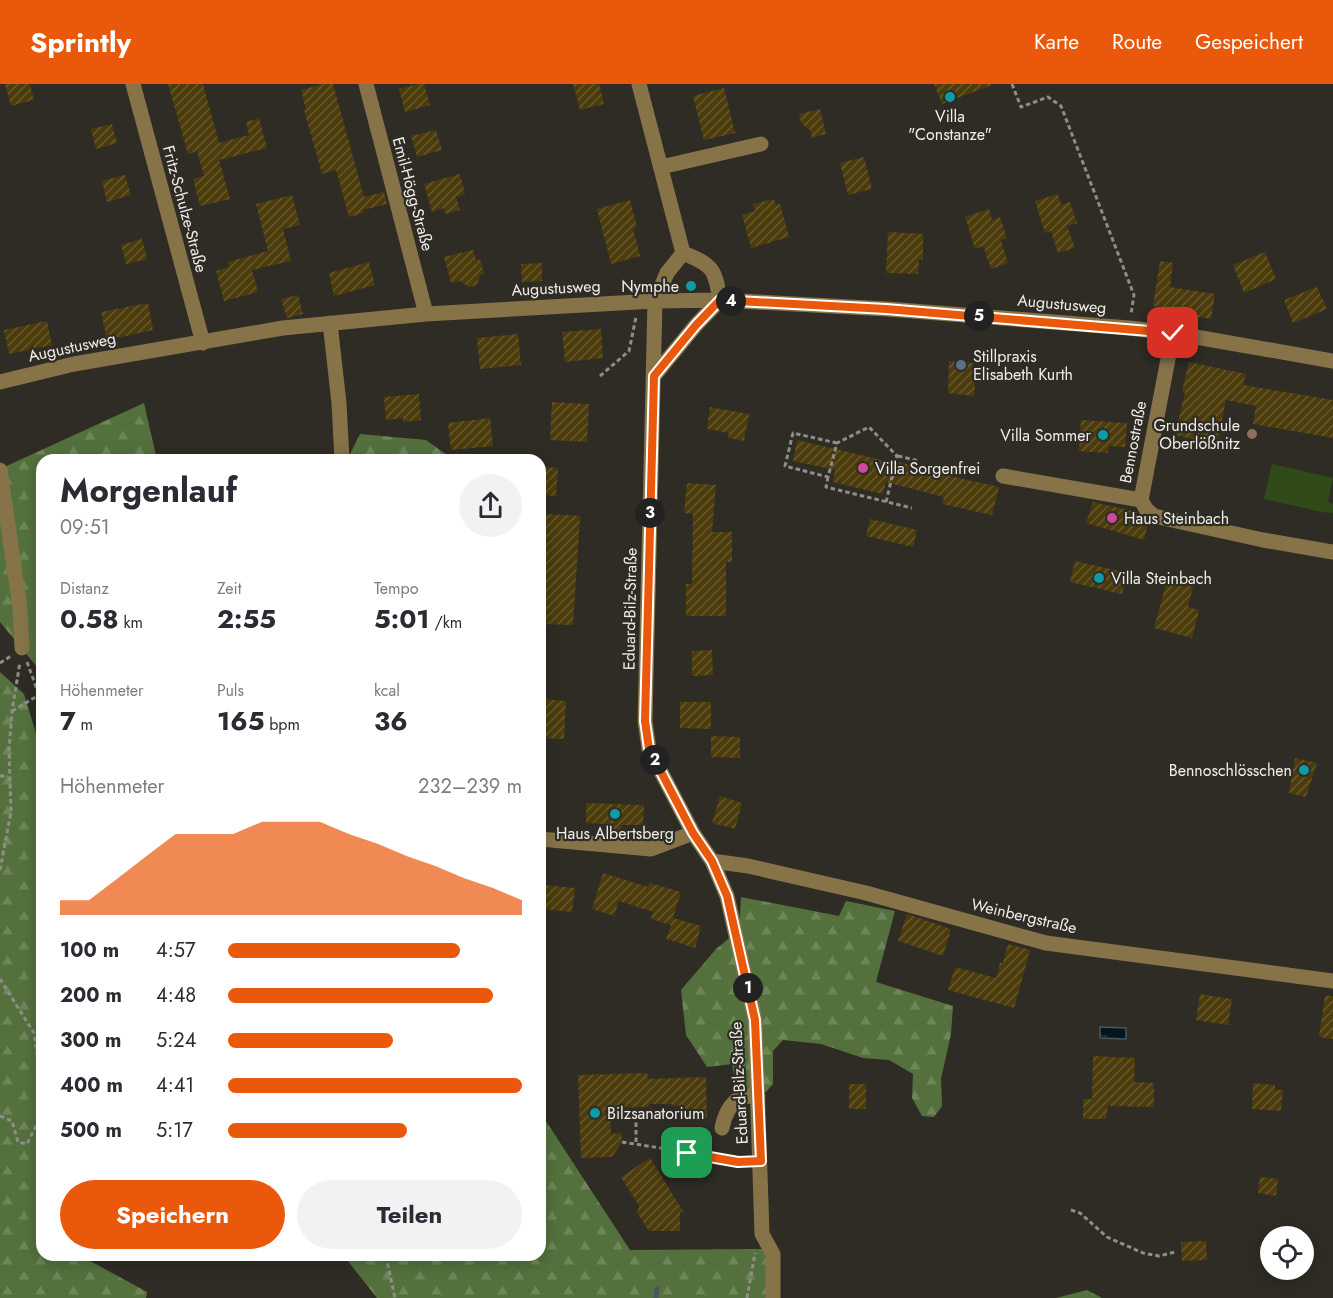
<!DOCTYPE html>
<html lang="de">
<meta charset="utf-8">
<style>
:root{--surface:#fff;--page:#f2f2f3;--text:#2b2b33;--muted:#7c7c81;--accent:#ea580c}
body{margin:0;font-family:Jost,sans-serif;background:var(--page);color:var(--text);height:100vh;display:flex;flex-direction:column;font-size:22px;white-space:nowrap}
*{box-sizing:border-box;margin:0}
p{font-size:20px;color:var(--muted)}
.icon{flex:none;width:33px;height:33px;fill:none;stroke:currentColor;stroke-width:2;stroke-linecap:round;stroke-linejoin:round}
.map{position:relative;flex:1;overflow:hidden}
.drawer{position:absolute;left:36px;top:370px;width:510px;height:807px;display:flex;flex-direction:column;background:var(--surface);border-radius:18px;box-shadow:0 3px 15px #0003}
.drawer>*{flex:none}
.tools{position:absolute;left:1260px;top:1142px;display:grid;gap:12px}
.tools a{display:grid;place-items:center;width:54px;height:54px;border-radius:50%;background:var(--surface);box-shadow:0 3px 15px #0003;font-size:30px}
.pin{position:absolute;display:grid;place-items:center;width:51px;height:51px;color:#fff;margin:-26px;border-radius:12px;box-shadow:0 3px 9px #0006}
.km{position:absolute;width:30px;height:30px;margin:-15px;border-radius:50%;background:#222;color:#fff;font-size:16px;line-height:30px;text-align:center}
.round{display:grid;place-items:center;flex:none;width:63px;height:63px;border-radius:32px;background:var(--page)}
.overview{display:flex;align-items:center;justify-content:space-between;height:102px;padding:0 24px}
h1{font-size:33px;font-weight:700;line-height:45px}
.figures{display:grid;grid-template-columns:repeat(3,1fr);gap:9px;height:102px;padding:6px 24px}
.figures div{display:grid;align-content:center}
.figures b{font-size:26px;font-weight:700}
.figures small{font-size:16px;font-weight:400}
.figures p{font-size:16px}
.chart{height:168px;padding:12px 24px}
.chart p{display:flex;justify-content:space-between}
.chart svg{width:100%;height:108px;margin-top:6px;fill:var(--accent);opacity:.7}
.button{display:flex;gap:12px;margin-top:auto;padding:12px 24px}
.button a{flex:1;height:69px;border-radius:36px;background:var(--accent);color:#fff;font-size:24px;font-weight:700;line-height:69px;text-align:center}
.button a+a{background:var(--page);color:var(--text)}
ul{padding:0 24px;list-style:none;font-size:20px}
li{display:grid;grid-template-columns:96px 72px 1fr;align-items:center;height:45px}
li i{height:15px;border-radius:8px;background:var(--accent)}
header{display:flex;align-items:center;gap:36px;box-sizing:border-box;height:84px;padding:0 30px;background:var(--accent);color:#fff}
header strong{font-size:28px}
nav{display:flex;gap:33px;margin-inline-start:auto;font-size:21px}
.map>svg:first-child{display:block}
.forest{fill:url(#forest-firs)}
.green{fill:#304b17}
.water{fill:url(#water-ripples);stroke:#49575c;stroke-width:1.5}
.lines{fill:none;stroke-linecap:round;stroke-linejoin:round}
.stream{stroke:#49575c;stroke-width:5}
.building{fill:url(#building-hatch)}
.path{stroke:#8f8d87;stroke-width:3;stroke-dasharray:4.5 3;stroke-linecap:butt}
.minor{stroke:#867348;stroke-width:15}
.route-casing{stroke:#fff;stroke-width:12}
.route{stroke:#ea580c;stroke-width:8}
.culture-dot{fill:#0f9aa8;stroke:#2f2c25;stroke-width:2}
.service-dot{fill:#5c6f8a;stroke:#2f2c25;stroke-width:2}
.education-dot{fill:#8d6e63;stroke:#2f2c25;stroke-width:2}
.hotel-dot{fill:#d1479c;stroke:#2f2c25;stroke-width:2}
.labels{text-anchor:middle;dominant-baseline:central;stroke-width:4.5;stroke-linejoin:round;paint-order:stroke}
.poi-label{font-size:16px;fill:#f0eee9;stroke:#2f2c25;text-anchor:start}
.street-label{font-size:16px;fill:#f0eee9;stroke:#2f2c25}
</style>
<header>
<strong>Sprintly</strong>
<nav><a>Karte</a><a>Route</a><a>Gespeichert</a></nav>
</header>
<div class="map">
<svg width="1333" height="1214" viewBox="0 0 1333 1214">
<defs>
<pattern id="forest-firs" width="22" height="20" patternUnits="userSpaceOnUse" patternTransform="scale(1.5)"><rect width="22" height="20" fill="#54713d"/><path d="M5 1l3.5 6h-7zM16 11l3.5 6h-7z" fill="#6d8659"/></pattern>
<pattern id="water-ripples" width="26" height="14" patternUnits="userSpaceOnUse" patternTransform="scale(1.5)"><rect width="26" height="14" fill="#02161f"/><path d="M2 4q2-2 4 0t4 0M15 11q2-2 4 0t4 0" fill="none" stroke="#273840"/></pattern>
<pattern id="building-hatch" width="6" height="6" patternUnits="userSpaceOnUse" patternTransform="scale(1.5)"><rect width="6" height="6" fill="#4c3c0c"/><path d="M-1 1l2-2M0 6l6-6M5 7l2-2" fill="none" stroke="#66582f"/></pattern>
</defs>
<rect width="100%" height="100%" fill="#2f2c25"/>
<path class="forest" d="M144,319L157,376H42V589L0,538V385Z
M360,350L426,356L454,376H347Z
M0,588L24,610L42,669V1172H81L147,1208L146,1214H0Z
M741,813L839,832L846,817L895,827L876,898L953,922L951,950L941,995L942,1022L934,1033L922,1032L912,1014L913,990L889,976L863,974L821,960L783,956L773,967V1000L766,1008H746L736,1001L732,980L707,983L686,951L681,906L716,865L739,846Z
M540,1028L630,1166L765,1165L775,1214H377L344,1172H540Z
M1087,1206L1102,1214H1056Z"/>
<path class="green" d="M1272,380L1333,394L1328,418L1333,420V429L1326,428V429L1264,415Z"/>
<path class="water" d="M1100,943L1126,944V955L1100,954Z"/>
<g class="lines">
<path class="stream" d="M656,1214L657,1205"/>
</g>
<path class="building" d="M5,0H30L34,16L11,22Z
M168,0H203L219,59L249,51L246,38L259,34L267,64L219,76L230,115L200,122L193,95L204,92L197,67L188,70Z
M324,0H333L364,113L384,108L387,120L363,126L364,129L349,133L336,86L322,90L304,26H306L301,6Z
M418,0H424L430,21L405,28L399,5Z
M573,0H599L604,20L580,26Z
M934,0H991L992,1L942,20Z
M724,4L735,49L704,56L693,12Z
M820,25L826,50L812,54L810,46L801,39L799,30Z
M112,40L117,59L96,65L91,45Z
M436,46L442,66L417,73L411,52Z
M864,73L872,105L848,111L840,79Z
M460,90L465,110L456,113L460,126L445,130L444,124L432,128L424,100Z
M125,91L131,111L107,118L102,97Z
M1058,110L1061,121L1070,118L1077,139L1067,142L1075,164L1058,169L1051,147L1045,149L1035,117Z
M292,111L300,141L283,145L291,177L252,186L258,208L224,217L216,187L229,183L228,178L268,167L256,120Z
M774,115L776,121L780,120L789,153L751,164L742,131L755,127L753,120Z
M630,116L637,143L633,144L640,172L611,180L597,125Z
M989,125L992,136L1000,133L1007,154L1001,156L1008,179L991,185L983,162L975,165L965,133Z
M888,148L923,150V176L919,175L918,190L886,189Z
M142,155L147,175L126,180L121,161Z
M473,166L476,176L480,175L484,190L480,191L477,201L469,203L460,197L451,199L444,173Z
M1265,168L1276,195L1244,209L1233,181Z
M1160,177L1173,179L1170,203L1215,210L1211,235L1181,231L1182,226L1153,222Z
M369,178L375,201L334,212L329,189Z
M542,179V197L522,198L521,180Z
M1317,203L1327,225L1293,239L1284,216Z
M298,211L303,230L287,234L281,215Z
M148,219L153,246L107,256L101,228Z
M47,237L52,261L9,270L4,246Z
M601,245L603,274L565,278L562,248Z
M518,250L521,281L480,285L477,254Z
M949,277L973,279L972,288L976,289L974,312L948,309Z
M1189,278L1246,290L1243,301L1333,316V354L1253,340L1256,322L1226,316L1217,361L1175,351L1185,308L1182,307Z
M419,310L421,336L403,338V334L386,336L384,313Z
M552,318L589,320L587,358L550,356Z
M710,323L749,330L744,357L728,354L729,349L707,345Z
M490,334L493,362L451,366L448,339Z
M1081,336L1127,339L1125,363L1109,362L1108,369L1079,367Z
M797,356L899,380V378L933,387L932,388L999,403L992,431L942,420L944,413L886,398L883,410L833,398L835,386L793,377Z
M540,382L558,384L556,412L540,411Z
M687,399L716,401L712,448H732V478H726V532H686V500H692L693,430L684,429Z
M1093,418L1137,428L1135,434L1148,440L1144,456L1086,439Z
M546,430L580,432L573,541L540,540Z
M870,435L917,446L913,463L866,452Z
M1075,477L1127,489L1122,510L1070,498Z
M1168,493L1194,499L1188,523L1199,526L1192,554L1154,544Z
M712,566L713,591L692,592V567Z
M540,615L566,617L564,655L540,654Z
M680,618H711V645L680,644Z
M711,652L740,653V674L711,673Z
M1295,674L1317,679L1306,713L1289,709Z
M720,712L742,719L735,745L712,739Z
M586,719L644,721L643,741H622L621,751L607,750V740L586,739Z
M603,789L648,803L650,799L681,808L673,834L701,842L695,864L666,855L671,841L651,835L653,828L619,817L614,832L592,825Z
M544,801L575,804L572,828L542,825Z
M907,830L951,845L943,872L898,857Z
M1008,860L1030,866L1014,924L948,906L955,883L996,894L1000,879H1003Z
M1200,910L1232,915L1228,941L1196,936Z
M1325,912H1333V955L1319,953Z
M1093,972L1135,974L1134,998L1154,999V1023L1108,1022L1106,1035H1083V1015H1092Z
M647,989L648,995L706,993L707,1034H686L685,1022H674L671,1020H649V1023L610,1024L611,1050L621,1049L622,1058L612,1073L581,1074L578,991Z
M1253,999L1275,1001V1006H1283L1281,1027L1252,1025Z
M849,1000H866V1025H849Z
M650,1074L683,1127L680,1128V1147H649L637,1129L639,1122L621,1093Z
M1260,1093L1278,1095L1276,1112L1258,1109Z
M1206,1157L1207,1176L1182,1177L1181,1158Z"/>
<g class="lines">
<path class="path" d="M1012,0L1021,23L1048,13L1061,22L1134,211L1131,230
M600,292L629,267L636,233
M837,359L793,349L785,382L828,393L837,359L869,343L897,372L886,418
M898,372L919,377
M828,393L826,403L912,424
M27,578L39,611L42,613
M0,579L11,572
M12,627L39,611
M0,692H8
M0,786L11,728L9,667L12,627L20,578
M0,895L34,949L37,970L39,1036L27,1060L18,1058L12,1037L0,1032
M636,1031V1061
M622,1058L744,1077
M1071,1126L1080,1129L1107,1153L1143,1169L1159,1172L1175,1168
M386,1172L395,1214
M747,1214L755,1169"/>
<path class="minor" d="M133,0L203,259
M366,0L426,230
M639,0L683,169
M661,83L761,60
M683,169L667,189L655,217L645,637L649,665L693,749L712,777L727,812L755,936L762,1150L773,1170V1214
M683,169C713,181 715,185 720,216
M330,239L339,319L342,376
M1173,249L1141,416L1146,425L1154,432L1263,456L1333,468
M654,292L696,241L720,216
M0,298L74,280L283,244L426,230L655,217L720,216L887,225L1129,244L1173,249L1333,277
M0,386L20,524L22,564
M1003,392L1141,416
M540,755L651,765L693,749
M712,777L748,782L866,809L1046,859L1333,897
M722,1044C724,1033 730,1018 742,1013C746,1012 753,1012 758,1012"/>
</g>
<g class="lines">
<defs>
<path id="route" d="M687,1069L738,1078L761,1077L755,936L727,812L712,777L693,749L649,665L645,637L654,292L696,241L720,216L886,225L1173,249"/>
</defs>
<use href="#route" class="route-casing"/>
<use href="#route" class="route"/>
</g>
<g class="culture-dot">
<circle cx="950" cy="13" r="6"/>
<circle cx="691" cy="202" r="6"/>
<circle cx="1103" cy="351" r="6"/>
<circle cx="1099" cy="494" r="6"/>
<circle cx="1304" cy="686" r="6"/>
<circle cx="615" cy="730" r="6"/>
<circle cx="595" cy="1029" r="6"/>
</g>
<circle class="service-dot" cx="961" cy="281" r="6"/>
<circle class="education-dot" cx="1252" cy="350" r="6"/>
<g class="hotel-dot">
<circle cx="863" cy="384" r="6"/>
<circle cx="1112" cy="434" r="6"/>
</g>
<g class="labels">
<g class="poi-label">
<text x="950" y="32" text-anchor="middle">Villa<tspan x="950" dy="18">"Constanze"</tspan></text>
<text x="679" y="202" text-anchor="end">Nymphe</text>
<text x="973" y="272">Stillpraxis<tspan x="973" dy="18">Elisabeth Kurth</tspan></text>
<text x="1240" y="341" text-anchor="end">Grundschule<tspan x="1240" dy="18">Oberlößnitz</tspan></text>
<text x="1091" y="351" text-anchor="end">Villa Sommer</text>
<text x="875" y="384">Villa Sorgenfrei</text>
<text x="1124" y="434">Haus Steinbach</text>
<text x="1111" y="494">Villa Steinbach</text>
<text x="1292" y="686" text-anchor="end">Bennoschlösschen</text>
<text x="615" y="749" text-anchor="middle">Haus Albertsberg</text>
<text x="607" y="1029">Bilzsanatorium</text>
</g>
<g class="street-label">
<text transform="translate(413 110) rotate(75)">Emil-Högg-Straße</text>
<text transform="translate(185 125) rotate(75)">Fritz-Schulze-Straße</text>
<text transform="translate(556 204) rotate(-3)">Augustusweg</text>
<text transform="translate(1062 220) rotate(5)">Augustusweg</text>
<text transform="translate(72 263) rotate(-12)">Augustusweg</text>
<text transform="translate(1133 358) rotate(-79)">Bennostraße</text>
<text transform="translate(630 525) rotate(-89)">Eduard-Bilz-Straße</text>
<text transform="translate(1024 832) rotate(13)">Weinbergstraße</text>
<text transform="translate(739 999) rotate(-93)">Eduard-Bilz-Straße</text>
</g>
</g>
</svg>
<div class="tools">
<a><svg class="icon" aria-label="locate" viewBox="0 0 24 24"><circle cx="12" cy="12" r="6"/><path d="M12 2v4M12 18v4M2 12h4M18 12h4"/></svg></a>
</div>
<div class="pin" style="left:687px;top:1069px;background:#1e9e55"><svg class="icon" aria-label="arrive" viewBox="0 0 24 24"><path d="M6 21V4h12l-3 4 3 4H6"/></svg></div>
<div class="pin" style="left:1173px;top:249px;background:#d93025"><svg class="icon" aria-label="check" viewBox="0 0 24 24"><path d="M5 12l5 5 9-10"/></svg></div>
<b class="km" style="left:748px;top:904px">1</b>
<b class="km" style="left:655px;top:676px">2</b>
<b class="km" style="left:650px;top:429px">3</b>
<b class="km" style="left:731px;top:217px">4</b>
<b class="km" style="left:979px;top:232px">5</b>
<section class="drawer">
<div class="overview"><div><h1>Morgenlauf</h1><p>09:51</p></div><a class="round"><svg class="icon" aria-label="share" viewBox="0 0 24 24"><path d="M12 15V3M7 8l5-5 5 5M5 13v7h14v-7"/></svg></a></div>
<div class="figures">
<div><p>Distanz</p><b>0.58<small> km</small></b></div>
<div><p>Zeit</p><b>2:55</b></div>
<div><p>Tempo</p><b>5:01<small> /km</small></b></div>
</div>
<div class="figures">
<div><p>Höhenmeter</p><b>7<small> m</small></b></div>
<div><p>Puls</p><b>165<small> bpm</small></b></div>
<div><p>kcal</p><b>36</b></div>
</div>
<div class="chart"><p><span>Höhenmeter</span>232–239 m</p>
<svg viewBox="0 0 160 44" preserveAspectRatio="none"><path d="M0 44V38L10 38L20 29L30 20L40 11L50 11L60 11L70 6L80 6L90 6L100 11L110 15L120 20L130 24L140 29L150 33L160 38V44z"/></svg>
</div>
<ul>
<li><b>100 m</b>4:57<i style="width:79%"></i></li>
<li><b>200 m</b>4:48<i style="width:90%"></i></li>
<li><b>300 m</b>5:24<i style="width:56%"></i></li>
<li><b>400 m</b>4:41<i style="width:100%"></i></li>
<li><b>500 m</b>5:17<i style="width:61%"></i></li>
</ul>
<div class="button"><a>Speichern</a><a>Teilen</a></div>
</section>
</div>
